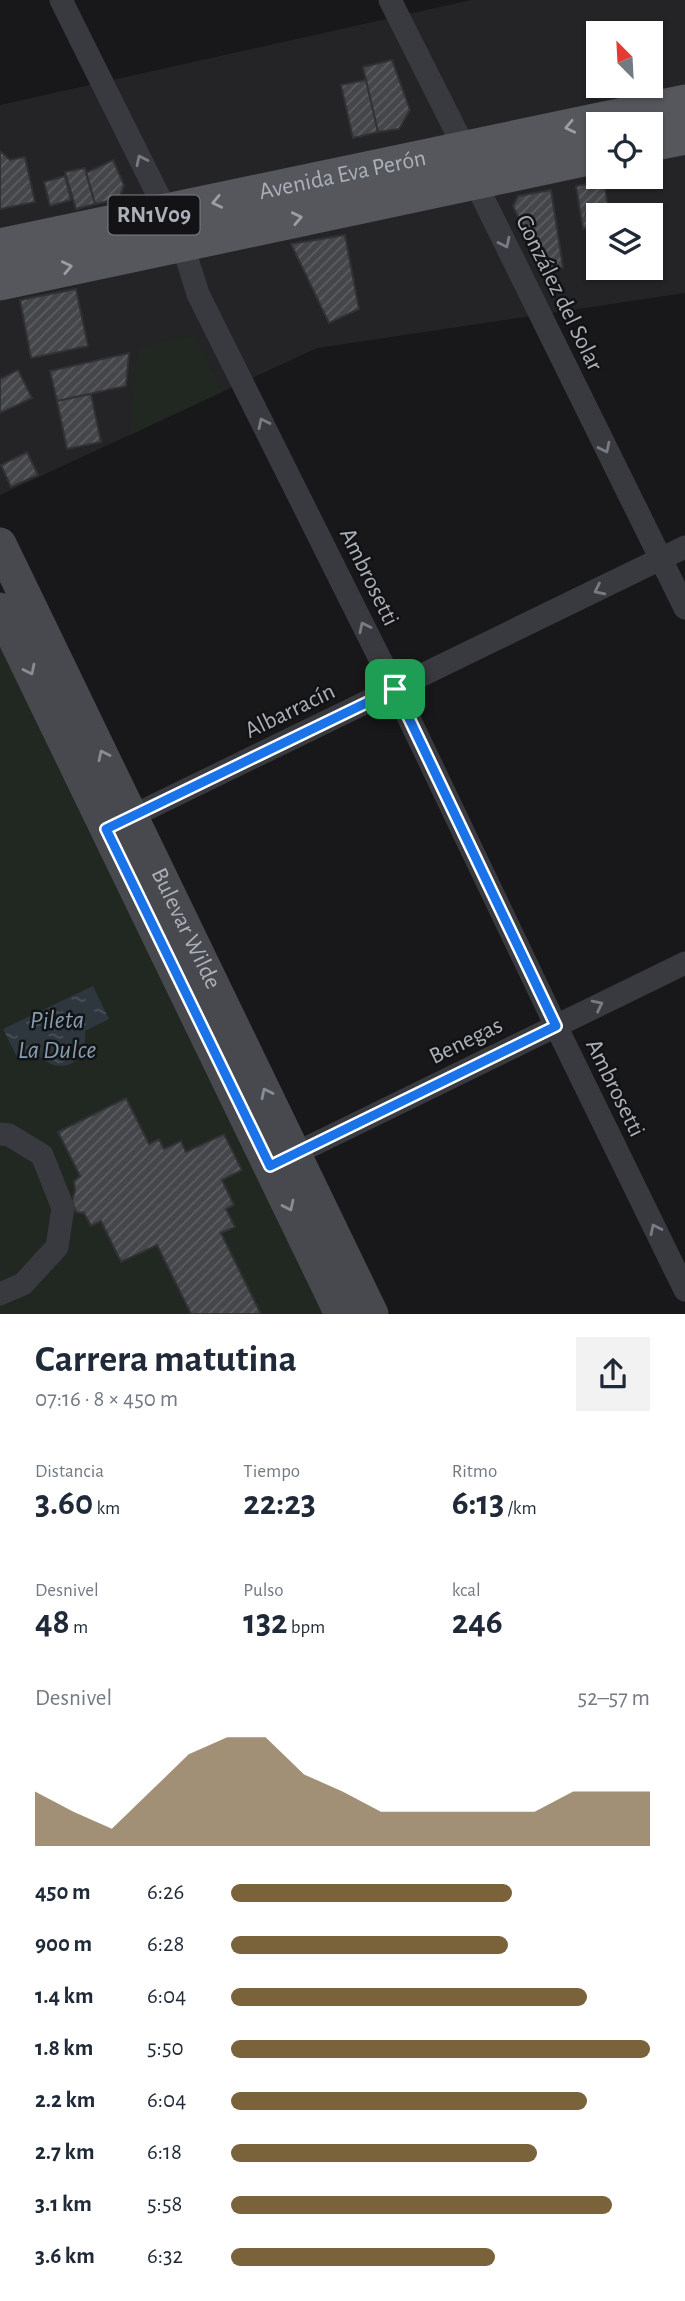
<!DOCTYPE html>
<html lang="es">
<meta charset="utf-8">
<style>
:root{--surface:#fff;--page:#f2f2f3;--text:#1f2937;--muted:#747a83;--accent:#7a623b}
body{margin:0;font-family:"Alegreya Sans",sans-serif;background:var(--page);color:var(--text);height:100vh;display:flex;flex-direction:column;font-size:26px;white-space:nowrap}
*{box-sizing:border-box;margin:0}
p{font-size:23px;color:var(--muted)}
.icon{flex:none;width:38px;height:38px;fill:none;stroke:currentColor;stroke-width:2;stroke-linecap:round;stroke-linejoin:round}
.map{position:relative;height:1314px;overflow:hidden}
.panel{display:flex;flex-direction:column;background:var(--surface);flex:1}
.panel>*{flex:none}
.needle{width:46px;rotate:336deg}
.controls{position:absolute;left:586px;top:21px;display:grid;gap:14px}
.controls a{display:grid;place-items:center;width:77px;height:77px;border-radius:0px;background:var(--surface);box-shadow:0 2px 5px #0004;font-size:35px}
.pin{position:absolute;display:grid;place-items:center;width:60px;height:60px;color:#fff;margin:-30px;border-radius:14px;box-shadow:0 4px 10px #0006}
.round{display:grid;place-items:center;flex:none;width:74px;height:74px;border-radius:0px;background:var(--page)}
.summary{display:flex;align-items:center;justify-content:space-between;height:119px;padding:0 35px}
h1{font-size:38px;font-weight:700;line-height:52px}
.metrics{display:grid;grid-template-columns:repeat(3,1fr);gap:10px;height:119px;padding:7px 35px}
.metrics div{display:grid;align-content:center}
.metrics b{font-size:35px;font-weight:700}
.metrics small{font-size:19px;font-weight:400}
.metrics p{font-size:19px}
.chart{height:196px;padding:14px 35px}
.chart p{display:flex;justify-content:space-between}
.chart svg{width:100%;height:126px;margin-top:7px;fill:var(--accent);opacity:.7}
ul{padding:0 35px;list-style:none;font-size:23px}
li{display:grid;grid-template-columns:112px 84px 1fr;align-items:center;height:52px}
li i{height:18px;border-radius:9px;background:var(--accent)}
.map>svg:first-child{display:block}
.built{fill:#242427;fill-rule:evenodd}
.grass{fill:#202821}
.water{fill:url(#water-ripples)}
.building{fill:url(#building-hatch);stroke:#323236;stroke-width:2}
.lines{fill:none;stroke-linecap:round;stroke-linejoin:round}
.minor{stroke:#393a3f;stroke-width:23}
.secondary{stroke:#47494e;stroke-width:33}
.primary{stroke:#55575d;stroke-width:37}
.oneway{stroke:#9a9ea7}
.oneway2{stroke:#787b82}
.oneway3{stroke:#888c94}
.route-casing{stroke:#fff;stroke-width:14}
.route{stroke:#1a73e8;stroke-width:9}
.labels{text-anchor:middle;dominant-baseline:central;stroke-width:5;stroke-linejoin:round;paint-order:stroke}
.shield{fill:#131315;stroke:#7d8188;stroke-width:2}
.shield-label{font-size:23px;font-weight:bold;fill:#abb0b9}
.street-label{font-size:24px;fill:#abb0b9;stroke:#131315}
.water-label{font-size:26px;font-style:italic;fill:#849fb2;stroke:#131315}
</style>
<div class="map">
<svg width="685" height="1314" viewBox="0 0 685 1314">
<defs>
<pattern id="water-ripples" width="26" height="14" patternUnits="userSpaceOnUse" patternTransform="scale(1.75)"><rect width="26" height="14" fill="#2e373d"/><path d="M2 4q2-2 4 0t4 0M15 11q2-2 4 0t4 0" fill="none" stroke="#4a5157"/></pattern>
<pattern id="building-hatch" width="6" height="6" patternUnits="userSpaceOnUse" patternTransform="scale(1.75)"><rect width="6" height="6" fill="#45464a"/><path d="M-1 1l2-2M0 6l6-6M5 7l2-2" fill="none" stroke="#5d5e62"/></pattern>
</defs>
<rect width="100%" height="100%" fill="#18181a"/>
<path class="built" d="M471,0H685V293L317,348L0,495V105ZM598,33H651V86H598ZM598,124H651V177H598ZM598,215H651V268H598Z"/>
<path class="grass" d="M195,335L222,392L130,435L133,388L140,347Z
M0,644L325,1314H0Z"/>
<path class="water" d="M93,986L109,1019L85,1031C88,1065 59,1078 36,1053L19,1061L3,1029Z"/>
<path class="building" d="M392,60L410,110L399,129L378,132L363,67Z
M366,80L378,132L353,138L341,85Z
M0,151L10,160L25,157L35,202L0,209Z
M113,160L124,185L119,199L95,204L86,173Z
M85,168L95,204L76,209L65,172Z
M65,176L71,200L50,206L44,182Z
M604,181L608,209L586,213L587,218L590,217L592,227L583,229L576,186Z
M551,190L563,267L545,274L513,206L518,196Z
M345,235L359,309L329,323L291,244Z
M76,289L88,346L31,358L20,300Z
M129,353L126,386L57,401L50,371Z
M18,370L32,398L0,413V379Z
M91,394L101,442L67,449L57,401Z
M27,452L38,475L11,487L1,465Z
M126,1098L149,1144L159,1139L164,1149L181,1141L186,1152L224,1134L242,1170L222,1180L234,1205L226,1209L235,1227L221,1233L261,1314H191L157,1245L121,1262L101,1221L91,1226L84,1213L76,1212L72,1201L75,1191L74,1181L80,1176L58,1132Z"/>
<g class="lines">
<path class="minor" d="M61,0L182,243L198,294L395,689L556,1026L685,1290
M390,0L465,149L475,182L685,608
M118,823L685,547
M0,1134L9,1135L42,1155L63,1208L57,1247L23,1284L0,1294
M282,1160L685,963"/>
<g class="secondary">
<path id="s1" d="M0,544L372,1314"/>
<path d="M0,609L341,1314"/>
</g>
<g class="primary">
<path d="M651,143L685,136"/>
<path id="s2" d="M0,247L685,103"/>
<path d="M0,282L598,155"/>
</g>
</g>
<defs><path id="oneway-chevron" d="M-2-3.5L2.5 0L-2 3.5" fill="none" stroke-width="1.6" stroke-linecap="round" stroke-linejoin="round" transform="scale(1.75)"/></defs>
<g class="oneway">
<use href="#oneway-chevron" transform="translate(570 127) rotate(168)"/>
<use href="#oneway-chevron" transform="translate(217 202) rotate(168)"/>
<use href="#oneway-chevron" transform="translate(297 218) rotate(-12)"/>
<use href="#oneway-chevron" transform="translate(67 267) rotate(-12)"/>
</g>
<g class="oneway2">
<use href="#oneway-chevron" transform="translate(141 160) rotate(-116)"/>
<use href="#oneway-chevron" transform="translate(505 243) rotate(64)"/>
<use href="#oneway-chevron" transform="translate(263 423) rotate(-116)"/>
<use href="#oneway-chevron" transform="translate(605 448) rotate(64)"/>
<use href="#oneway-chevron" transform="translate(599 590) rotate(154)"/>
<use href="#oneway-chevron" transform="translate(364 627) rotate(-116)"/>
<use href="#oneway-chevron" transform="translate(598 1005) rotate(-26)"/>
<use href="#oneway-chevron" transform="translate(655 1229) rotate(-116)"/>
</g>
<g class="oneway3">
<use href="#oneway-chevron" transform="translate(30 670) rotate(64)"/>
<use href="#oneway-chevron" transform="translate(103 755) rotate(-116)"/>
<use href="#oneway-chevron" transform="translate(266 1093) rotate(-116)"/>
<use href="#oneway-chevron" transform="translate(289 1206) rotate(64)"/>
</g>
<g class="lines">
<defs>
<path id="route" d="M395,689L556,1026L270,1166L106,829Z"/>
</defs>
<use href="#route" class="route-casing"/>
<use href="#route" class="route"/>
</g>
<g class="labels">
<rect class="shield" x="108.5" y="195.5" width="91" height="39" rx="5"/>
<g class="shield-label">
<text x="154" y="215">RN1V09</text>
</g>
<g class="street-label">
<text stroke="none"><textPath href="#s2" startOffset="350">Avenida Eva Perón</textPath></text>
<text transform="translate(559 293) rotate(64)">González del Solar</text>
<text transform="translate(369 577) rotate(64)">Ambrosetti</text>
<text transform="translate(290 711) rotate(-26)">Albarracín</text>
<text stroke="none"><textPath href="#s1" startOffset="427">Bulevar Wilde</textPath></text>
<text transform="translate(466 1041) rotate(-26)">Benegas</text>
<text transform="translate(615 1088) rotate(64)">Ambrosetti</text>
</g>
<g class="water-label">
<text x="57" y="1020">Pileta<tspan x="57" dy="30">La Dulce</tspan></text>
</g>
</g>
</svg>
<div class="controls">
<a><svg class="needle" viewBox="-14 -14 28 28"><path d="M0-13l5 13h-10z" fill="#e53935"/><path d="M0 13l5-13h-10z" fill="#747a83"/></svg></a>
<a><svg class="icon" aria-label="locate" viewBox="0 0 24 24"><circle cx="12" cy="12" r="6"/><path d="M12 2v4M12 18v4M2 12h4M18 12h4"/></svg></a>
<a><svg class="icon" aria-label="layers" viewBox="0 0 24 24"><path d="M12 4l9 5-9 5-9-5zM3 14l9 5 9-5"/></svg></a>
</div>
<div class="pin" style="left:395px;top:689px;background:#1e9e55"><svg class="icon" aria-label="arrive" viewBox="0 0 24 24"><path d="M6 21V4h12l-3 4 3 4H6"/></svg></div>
</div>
<section class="panel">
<div class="summary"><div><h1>Carrera matutina</h1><p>07:16 · 8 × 450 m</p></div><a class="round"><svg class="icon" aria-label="share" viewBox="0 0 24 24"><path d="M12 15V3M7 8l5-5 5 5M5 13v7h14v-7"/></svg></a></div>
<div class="metrics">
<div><p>Distancia</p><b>3.60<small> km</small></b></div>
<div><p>Tiempo</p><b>22:23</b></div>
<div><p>Ritmo</p><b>6:13<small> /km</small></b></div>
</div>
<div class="metrics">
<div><p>Desnivel</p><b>48<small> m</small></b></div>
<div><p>Pulso</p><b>132<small> bpm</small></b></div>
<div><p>kcal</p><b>246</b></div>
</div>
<div class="chart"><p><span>Desnivel</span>52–57 m</p>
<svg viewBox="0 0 160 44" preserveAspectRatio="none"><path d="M0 44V25L10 32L20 38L30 25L40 12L50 6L60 6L70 19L80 25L90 32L100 32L110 32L120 32L130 32L140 25L150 25L160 25V44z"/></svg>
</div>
<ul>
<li><b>450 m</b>6:26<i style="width:67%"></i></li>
<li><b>900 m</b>6:28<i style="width:66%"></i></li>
<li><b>1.4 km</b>6:04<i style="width:85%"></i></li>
<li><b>1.8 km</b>5:50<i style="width:100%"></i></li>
<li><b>2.2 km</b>6:04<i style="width:85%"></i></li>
<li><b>2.7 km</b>6:18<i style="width:73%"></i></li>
<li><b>3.1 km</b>5:58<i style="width:91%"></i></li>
<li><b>3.6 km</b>6:32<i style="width:63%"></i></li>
</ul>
</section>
